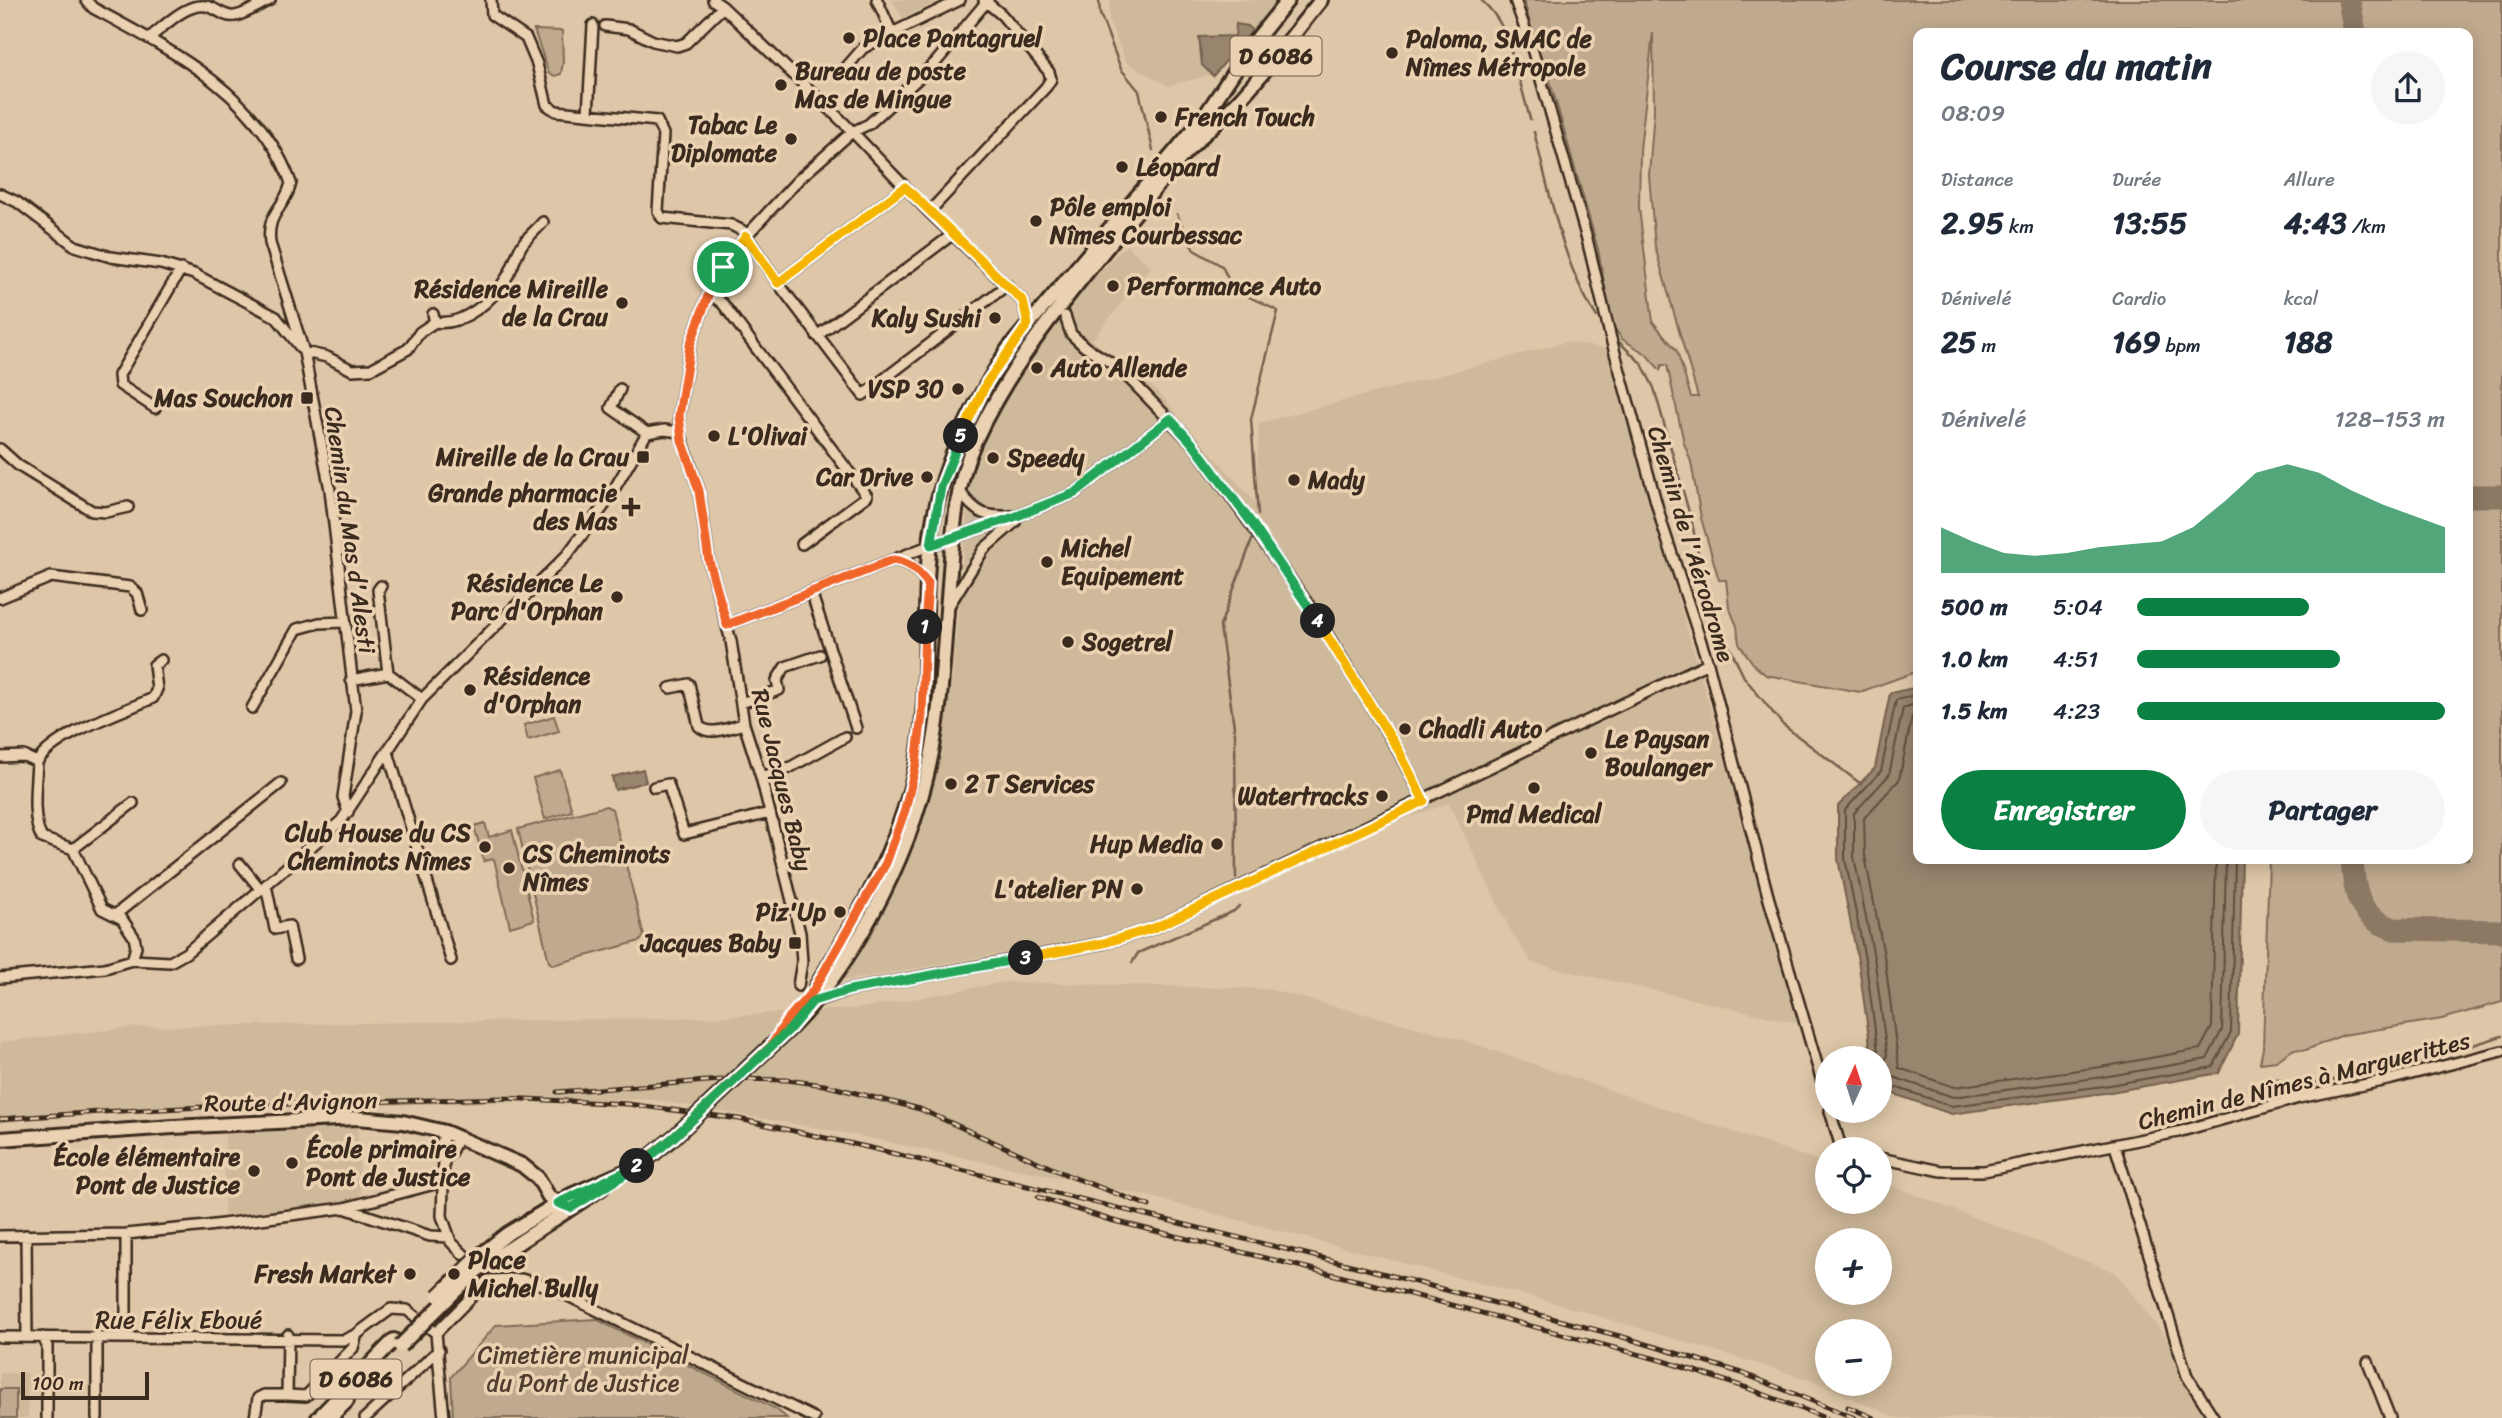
<!DOCTYPE html>
<html lang="fr">
<meta charset="utf-8">
<style>
:root{--surface:#fff;--page:#f6f6f7;--text:#1f2937;--muted:#747a83;--accent:#0b8043}
body{margin:0;font-family:Sriracha,sans-serif;background:var(--page);color:var(--text);height:100vh;display:flex;flex-direction:column;font-size:26px;white-space:nowrap}
*{box-sizing:border-box;margin:0}
p{font-size:23px;color:var(--muted)}
.icon{flex:none;width:38px;height:38px;fill:none;stroke:currentColor;stroke-width:2;stroke-linecap:round;stroke-linejoin:round}
.map{position:relative;flex:1;overflow:hidden}
.panel{position:absolute;left:1913px;top:28px;width:560px;height:836px;display:flex;flex-direction:column;background:var(--surface);border-radius:14px;box-shadow:0 4px 18px #0003}
.panel>*{flex:none}
.needle{width:46px;rotate:3deg}
.tools{position:absolute;left:1815px;top:1046px;display:grid;gap:14px}
.tools a{display:grid;place-items:center;width:77px;height:77px;border-radius:50%;background:var(--surface);box-shadow:0 4px 18px #0003;font-size:35px}
.scale{position:absolute;left:21px;bottom:18px;width:128px;box-sizing:border-box;padding-left:7px;border:4px solid #3b2a1e;border-top:0;font-size:19px;line-height:24px;white-space:nowrap;color:#3b2a1e;-webkit-text-stroke:5px #e9d1b1;paint-order:stroke}
.pin{position:absolute;display:grid;place-items:center;width:60px;height:60px;color:#fff;margin:-30px;border:4px solid #fff;border-radius:50%;box-shadow:0 2px 7px #0007}
.km{position:absolute;width:35px;height:35px;margin:-18px;border-radius:50%;background:#222;color:#fff;font-size:19px;line-height:35px;text-align:center}
.round{display:grid;place-items:center;flex:none;width:74px;height:74px;border-radius:37px;background:var(--page)}
.summary{display:flex;align-items:center;justify-content:space-between;height:119px;padding:0 28px}
h1{font-size:38px;font-weight:800;line-height:52px}
.stats{display:grid;grid-template-columns:repeat(3,1fr);gap:10px;height:119px;padding:7px 28px}
.stats div{display:grid;align-content:center}
.stats b{font-size:30px;font-weight:800}
.stats small{font-size:19px;font-weight:400}
.stats p{font-size:19px}
.chart{height:196px;padding:14px 28px}
.chart p{display:flex;justify-content:space-between}
.chart svg{width:100%;height:126px;margin-top:7px;fill:var(--accent);opacity:.7}
.primary-button{display:flex;gap:14px;margin-top:auto;padding:14px 28px}
.primary-button a{flex:1;height:80px;border-radius:42px;background:var(--accent);color:#fff;font-size:28px;font-weight:800;line-height:80px;text-align:center}
.primary-button a+a{background:var(--page);color:var(--text)}
ul{padding:0 28px;list-style:none;font-size:23px}
li{display:grid;grid-template-columns:112px 84px 1fr;align-items:center;height:52px}
li i{height:18px;border-radius:9px;background:var(--accent)}
.map>svg:first-child{display:block}
.built{fill:#cfb99b;fill-rule:evenodd}
.green{fill:#c0aa8f;stroke:#7e6a56;stroke-width:2;fill-rule:evenodd}
.water{fill:#99846e;stroke:#73604e;stroke-width:2}
.lines{fill:none;stroke-linecap:round;stroke-linejoin:round}
.shore{stroke:#614e3e;stroke-width:2}
.stream{stroke:#73604e;stroke-width:2.5}
.taxiway{stroke:#8c7863;stroke-width:23}
.minor-casing{stroke:#3b2a1e;stroke-width:14}
.major-casing{stroke:#3b2a1e;stroke-width:18}
.minor{stroke:#e9d1b1;stroke-width:9}
.major{stroke:#e9d1b1;stroke-width:12}
.rail-casing{stroke:#3b2a1e;stroke-width:5}
.rail{stroke:#e9d1b1;stroke-width:2.5;stroke-dasharray:8;stroke-linecap:butt}
.major-bridge-casing{stroke:#3b2a1e;stroke-width:18;stroke-linecap:butt}
.major-bridge{stroke:#e9d1b1;stroke-width:12}
.split-1-casing{stroke:#fff;stroke-width:14}
.split-2-casing{stroke:#fff;stroke-width:14}
.split-3-casing{stroke:#fff;stroke-width:14}
.split-4-casing{stroke:#fff;stroke-width:14}
.split-5-casing{stroke:#fff;stroke-width:14}
.split-6-casing{stroke:#fff;stroke-width:14}
.split-1{stroke:#f0652b;stroke-width:9}
.split-2{stroke:#f0652b;stroke-width:9}
.split-3{stroke:#22a559;stroke-width:9}
.split-4{stroke:#f5b400;stroke-width:9}
.split-5{stroke:#22a559;stroke-width:9}
.split-6{stroke:#f5b400;stroke-width:9}
.poi-dot{fill:#3b2a1e;stroke:#e9d1b1;stroke-width:2.5}
.labels{text-anchor:middle;dominant-baseline:central;stroke-width:7;stroke-linejoin:round;paint-order:stroke}
.shield{fill:#e9d1b1;stroke:#6f5c4a;stroke-width:2}
.shield-label{font-size:23px;font-weight:bold;fill:#3b2a1e}
.poi-label{font-size:24px;font-weight:bold;fill:#3b2a1e;stroke:#e9d1b1;text-anchor:start}
.street-label{font-size:24px;fill:#3b2a1e;stroke:#e9d1b1}
.park-label{font-size:24px;fill:#4f3d2f;stroke:#e9d1b1}
</style>
<div class="map">
<svg width="2502" height="1418" viewBox="0 0 2502 1418">
<rect width="100%" height="100%" fill="#dec7a8"/>
<filter id="ink" filterUnits="userSpaceOnUse"><feTurbulence type="fractalNoise" baseFrequency=".0143" numOctaves="2"/><feDisplacementMap in="SourceGraphic" scale="14" xChannelSelector="R" yChannelSelector="G"/><feConvolveMatrix kernelMatrix="1 2 1 2 8 2 1 2 1" color-interpolation-filters="sRGB"/></filter>
<g filter="url(#ink)">
<path class="built" d="M892,0H942L903,18Z
M1110,0H1281L1217,73L1168,86L1126,62L1109,21Z
M1126,245L1151,267L1092,340L1158,392L1256,504L1259,423L1566,342L1609,349L1639,464L1747,835L1797,1023L1532,963L1510,930L1449,803L1229,884L1154,926L845,981L842,975L872,933L935,777L952,679L969,486L1001,398L1058,313Z
M1005,982L1268,989L1454,1037L1827,1164V1202H1880V1182L1898,1188L2115,1272L2171,1344L2182,1373L2211,1418H1896L1811,1380L1555,1303L1143,1195L835,1131L649,1099L90,1112L0,1119V1042L135,1027L713,1017L863,1008ZM1827,1241H1880V1293H1827ZM1827,1332H1880V1384H1827Z
M346,1127L358,1128L361,1199L246,1214L224,1215L225,1132Z
M0,1373H28V1418H0Z"/>
<path class="green" d="M1524,0H2502V1002L2442,1019L2343,1035L2306,1050L2294,1049L2276,1061L2260,1063L2263,1048L2269,859H2468V33H1918V671L1860,692L1766,675L1755,666L1739,644L1737,626L1729,607L1726,580H1719L1701,518L1691,462L1684,443L1667,365H1662L1660,370L1646,354L1622,339L1611,323L1598,249L1550,81L1531,28ZM1653,33L1654,111L1649,175L1655,247L1698,397H1691L1677,351L1653,322L1639,208L1640,150Z
M534,30L562,31L563,62L561,74L555,76L549,73Z
M554,716L559,731L528,740L524,725Z
M560,770L572,811L545,819L533,778Z
M606,806L612,809L644,936L640,941L553,965L549,962L518,829Z
M485,823L489,837L512,830L534,920L510,927L494,859L484,861L474,826Z
M596,1319L776,1409L787,1418H453L451,1377L496,1325Z
M0,1389H16V1418H0Z"/>
<path class="water" d="M1236,24L1248,26L1252,31L1213,76L1202,65L1199,37L1235,36Z
M1918,687V859H2242L2238,1034L2219,1073L2105,1093L1951,1114L1880,1089V1059H1872L1859,966L1838,859V806L1875,768L1890,693Z
M643,769L646,782L615,790L612,777Z"/>
<g class="lines">
<path class="shore" d="M1918,703L1903,708L1889,775L1854,813V857L1875,963L1887,1055L1883,1070L1884,1074L1953,1097L2103,1077L2207,1059L2222,1030L2226,859
M1918,714L1912,717L1899,780L1864,818L1865,856L1885,961L1899,1068L1954,1087L2101,1067L2200,1049L2212,1027L2216,859
M1879,1059L1866,964L1845,858V810L1881,771L1896,700L1918,694
M1880,1082L1952,1106L2104,1086L2213,1067L2231,1032L2235,859"/>
<path class="stream" d="M1099,0L1100,14L1121,69L1139,91L1153,150
M1481,0C1499,16 1505,31 1512,54
M1516,67L1530,119
M1534,132C1550,193 1562,264 1597,317
M1177,214L1194,250L1222,266L1233,289L1278,311L1251,419L1258,515
M1615,338L1642,364L1654,388L1692,523L1708,602L1744,677L1783,725L1861,784
M1236,878L1235,734L1220,626L1252,540
M1132,963L1138,953L1234,911L1239,906
M2272,1078L2297,1086L2363,1075L2418,1062L2502,1036"/>
<path class="taxiway" d="M2349,0L2355,33
M2468,496H2502
M2352,859C2354,893 2358,917 2394,929L2502,931"/>
<defs>
<path id="minor" d="M86,0L93,8C171,50 259,94 291,183C285,209 266,212 270,243L304,352L327,357L352,370L371,369L408,349L420,332L435,322L433,314
M491,0L492,15L526,38L537,64L547,105L556,111L657,121L663,134L658,211L662,218L731,225L743,231L778,283L863,395L1007,285
M713,0L723,7L845,124L929,212L1023,301L1028,324
M877,0L892,33L960,0
M1515,0L1533,52L1587,239L1610,335L1663,527L1708,663L1768,896L1827,1099
M605,26L629,29L653,41L677,46L686,43L723,7
M149,38C165,26 188,0 210,7C218,10 226,18 235,16C246,14 259,5 270,0
M844,70L863,48L892,33
M588,114L593,25
M0,194L17,202L75,246L111,257L161,264L194,274L276,317L304,352L330,490L356,711L343,797L348,812
M929,212L1046,87L1051,79L1049,72L1002,15L984,0
M778,283L905,187
M709,293L723,304L867,496L802,544
M1065,316L1071,334L1085,347L1118,367L1193,444L1311,608L1399,752L1424,801
M435,322C463,327 494,299 507,277C514,267 516,252 524,242C530,235 537,229 543,222
M817,336L953,234
M620,389L611,408L647,433
M155,408L120,385L119,375L181,269
M0,449L19,466L92,511L106,512L128,507
M895,560C911,563 918,571 928,583
M381,586L378,590L388,673
M811,592L856,728
M0,598L51,577L130,587L137,593L142,610
M950,604L984,549L1015,522L1017,516C986,516 980,518 960,492
M727,625L931,545L1017,516L1075,493L1170,419
M351,680L388,673L422,699
M670,688L689,684L699,726C710,737 730,727 744,724
M741,703L779,690L777,680L785,667L820,655
M252,708L297,629L319,623L345,622
M388,752L451,960
M0,757L24,756L37,762C36,783 31,820 42,838L73,849L102,909L122,919L134,937L136,947L132,960
M37,762C56,733 121,713 153,698L157,689L154,665L161,660
M761,777L789,768L845,737
M654,787L668,784L684,834L770,813
M73,849L133,803
M240,864L261,890
M266,885L275,929L289,926L296,959
M115,915L281,783
M0,978L105,968L132,960L170,962L186,953L341,821L422,699L567,555L606,503L647,433L664,430L680,432
M798,986L802,962L800,933L761,777L744,724L731,641L709,561L699,491L680,432L679,416L690,345L709,293L723,267L746,236L799,179L852,132L869,124L936,62L988,0
M815,1001L850,990L1104,943L1154,928L1708,663
M1830,1111L1839,1141L1846,1150
M445,1132L440,1148L444,1160L442,1216L451,1242L474,1265
M2115,1146L2187,1376L2214,1418
M1880,1158L1941,1171H1984L2178,1132L2299,1098L2392,1079L2502,1051
M444,1160L450,1154L458,1137
M344,1208L430,1236L449,1237
M26,1235L27,1337
M0,1236L126,1234L207,1226L344,1208L442,1182
M488,1280L521,1279L550,1287L814,1418
M436,1333L444,1418
M436,1333L488,1280
M0,1337L344,1340L357,1334L391,1309L407,1310L436,1333
M43,1337L47,1346V1418
M126,1338V1234
M2368,1362L2390,1418
M287,1395L306,1396L309,1393L353,1348L357,1334
M97,1418V1336
M255,1418L258,1398L264,1395H287L288,1335
M365,1418L439,1350"/>
<path id="major" d="M816,987C858,917 899,847 916,766C932,688 920,607 932,528C942,463 974,403 1008,349L1204,117L1251,46L1288,0
M771,1046C847,982 910,858 930,762C941,712 943,660 947,610C952,555 952,492 975,441C1009,366 1061,304 1113,240C1138,211 1161,179 1187,151C1204,133 1223,117 1240,99C1269,68 1294,33 1321,0
M0,1139L173,1127L357,1118L403,1122L445,1132L522,1165L538,1178L549,1197L571,1208
M478,1257L507,1234L571,1195L640,1165
M486,1264L602,1188
M318,1418L394,1340
M330,1418L347,1401"/>
</defs>
<use href="#minor" class="minor-casing"/>
<use href="#major" class="major-casing"/>
<use href="#minor" class="minor"/>
<use href="#major" class="major"/>
<defs>
<path id="rail" d="M557,1092L735,1079L787,1080L824,1085L920,1109L1067,1175L1149,1206
M0,1119L100,1112L224,1106L504,1098L628,1104L739,1119L871,1148L1359,1267L1623,1337L1742,1373L1855,1418
M1038,1197L1110,1220L1364,1282L1664,1361L1747,1388L1826,1418
M1848,1407L1874,1418"/>
</defs>
<use href="#rail" class="rail-casing"/>
<use href="#rail" class="rail"/>
<defs>
<path id="major-bridge" d="M640,1165L675,1136L771,1046
M438,1296L478,1257
M400,1346L475,1272L486,1264"/>
</defs>
<use href="#major-bridge" class="major-bridge-casing"/>
<use href="#major-bridge" class="major-bridge"/>
</g>
</g>
<g class="lines" filter="url(#ink)">
<defs>
<path id="split-1" d="M723,267L709,293L690,345L679,416L682,440L699,491L709,561L727,625L893,560C910,562 917,570 928,583L925,627"/>
<path id="split-2" d="M637,1166L675,1136L771,1046L787,1020L813,991L886,863L905,810L916,764L922,715L925,627"/>
<path id="split-3" d="M637,1166L558,1203L571,1208L640,1165L675,1136L790,1029L813,1001L850,990L1026,958"/>
<path id="split-4" d="M1026,958L1104,943L1154,928L1424,801L1399,751L1318,621"/>
<path id="split-5" d="M961,436L941,487L931,545L1017,516L1075,493L1170,419L1193,444L1253,525L1318,621"/>
<path id="split-6" d="M723,267L746,236L778,283L905,187L1023,301L1028,324L987,382L961,436"/>
</defs>
<use href="#split-1" class="split-1-casing"/>
<use href="#split-2" class="split-2-casing"/>
<use href="#split-3" class="split-3-casing"/>
<use href="#split-4" class="split-4-casing"/>
<use href="#split-5" class="split-5-casing"/>
<use href="#split-6" class="split-6-casing"/>
<use href="#split-1" class="split-1"/>
<use href="#split-2" class="split-2"/>
<use href="#split-3" class="split-3"/>
<use href="#split-4" class="split-4"/>
<use href="#split-5" class="split-5"/>
<use href="#split-6" class="split-6"/>
</g>
<g class="poi-dot">
<circle cx="849" cy="38" r="7"/>
<circle cx="1392" cy="53" r="7"/>
<circle cx="781" cy="85" r="7"/>
<circle cx="1161" cy="117" r="7"/>
<circle cx="791" cy="139" r="7"/>
<circle cx="1122" cy="167" r="7"/>
<circle cx="1036" cy="221" r="7"/>
<circle cx="1113" cy="286" r="7"/>
<circle cx="622" cy="303" r="7"/>
<circle cx="995" cy="318" r="7"/>
<circle cx="1037" cy="368" r="7"/>
<circle cx="958" cy="389" r="7"/>
<rect x="300" y="391" width="14" height="14" rx="3.5"/>
<circle cx="714" cy="436" r="7"/>
<rect x="636" y="450" width="14" height="14" rx="3.5"/>
<circle cx="993" cy="458" r="7"/>
<circle cx="927" cy="477" r="7"/>
<circle cx="1294" cy="480" r="7"/>
<path d="M627.5 496.5h7v7h7v7h-7v7h-7v-7h-7v-7h7z"/>
<circle cx="1047" cy="562" r="7"/>
<circle cx="617" cy="597" r="7"/>
<circle cx="1068" cy="642" r="7"/>
<circle cx="470" cy="690" r="7"/>
<circle cx="1405" cy="729" r="7"/>
<circle cx="1591" cy="753" r="7"/>
<circle cx="951" cy="784" r="7"/>
<circle cx="1534" cy="788" r="7"/>
<circle cx="1382" cy="796" r="7"/>
<circle cx="1217" cy="844" r="7"/>
<circle cx="485" cy="847" r="7"/>
<circle cx="509" cy="868" r="7"/>
<circle cx="1137" cy="889" r="7"/>
<circle cx="840" cy="912" r="7"/>
<rect x="788" y="936" width="14" height="14" rx="3.5"/>
<circle cx="292" cy="1163" r="7"/>
<circle cx="254" cy="1171" r="7"/>
<circle cx="410" cy="1274" r="7"/>
<circle cx="454" cy="1274" r="7"/>
</g>
<g class="labels">
<g class="shield">
<rect x="1230.5" y="36.5" width="91" height="39" rx="5"/>
<rect x="310.5" y="1359.5" width="91" height="39" rx="5"/>
</g>
<g class="shield-label">
<text x="1276" y="56">D 6086</text>
<text x="356" y="1379">D 6086</text>
</g>
<g class="poi-label">
<text x="863" y="38">Place Pantagruel</text>
<text x="1406" y="39">Paloma, SMAC de<tspan x="1406" dy="28">Nîmes Métropole</tspan></text>
<text x="795" y="71">Bureau de poste<tspan x="795" dy="28">Mas de Mingue</tspan></text>
<text x="1175" y="117">French Touch</text>
<text x="777" y="125" text-anchor="end">Tabac Le<tspan x="777" dy="28">Diplomate</tspan></text>
<text x="1136" y="167">Léopard</text>
<text x="1050" y="207">Pôle emploi<tspan x="1050" dy="28">Nîmes Courbessac</tspan></text>
<text x="1127" y="286">Performance Auto</text>
<text x="608" y="289" text-anchor="end">Résidence Mireille<tspan x="608" dy="28">de la Crau</tspan></text>
<text x="981" y="318" text-anchor="end">Kaly Sushi</text>
<text x="1051" y="368">Auto Allende</text>
<text x="944" y="389" text-anchor="end">VSP 30</text>
<text x="293" y="398" text-anchor="end">Mas Souchon</text>
<text x="728" y="436">L'Olivai</text>
<text x="629" y="457" text-anchor="end">Mireille de la Crau</text>
<text x="1007" y="458">Speedy</text>
<text x="913" y="477" text-anchor="end">Car Drive</text>
<text x="1308" y="480">Mady</text>
<text x="617" y="493" text-anchor="end">Grande pharmacie<tspan x="617" dy="28">des Mas</tspan></text>
<text x="1061" y="548">Michel<tspan x="1061" dy="28">Equipement</tspan></text>
<text x="603" y="583" text-anchor="end">Résidence Le<tspan x="603" dy="28">Parc d'Orphan</tspan></text>
<text x="1082" y="642">Sogetrel</text>
<text x="484" y="676">Résidence<tspan x="484" dy="28">d'Orphan</tspan></text>
<text x="1419" y="729">Chadli Auto</text>
<text x="1605" y="739">Le Paysan<tspan x="1605" dy="28">Boulanger</tspan></text>
<text x="965" y="784">2 T Services</text>
<text x="1368" y="796" text-anchor="end">Watertracks</text>
<text x="1534" y="814" text-anchor="middle">Pmd Medical</text>
<text x="471" y="833" text-anchor="end">Club House du CS<tspan x="471" dy="28">Cheminots Nîmes</tspan></text>
<text x="1203" y="844" text-anchor="end">Hup Media</text>
<text x="523" y="854">CS Cheminots<tspan x="523" dy="28">Nîmes</tspan></text>
<text x="1123" y="889" text-anchor="end">L'atelier PN</text>
<text x="826" y="912" text-anchor="end">Piz'Up</text>
<text x="781" y="943" text-anchor="end">Jacques Baby</text>
<text x="306" y="1149">École primaire<tspan x="306" dy="28">Pont de Justice</tspan></text>
<text x="240" y="1157" text-anchor="end">École élémentaire<tspan x="240" dy="28">Pont de Justice</tspan></text>
<text x="468" y="1260">Place<tspan x="468" dy="28">Michel Bully</tspan></text>
<text x="396" y="1274" text-anchor="end">Fresh Market</text>
</g>
<g class="street-label">
<text transform="translate(350 530) rotate(82)">Chemin du Mas d'Alesti</text>
<text transform="translate(1691 544) rotate(73)">Chemin de l'Aérodrome</text>
<text transform="translate(782 780) rotate(76)">Rue Jacques Baby</text>
<text transform="translate(2304 1081) rotate(-14)">Chemin de Nîmes à Marguerittes</text>
<text transform="translate(291 1102) rotate(-1)">Route d'Avignon</text>
<text x="179" y="1320">Rue Félix Eboué</text>
</g>
<g class="park-label">
<text x="583" y="1355">Cimetière municipal<tspan x="583" dy="28">du Pont de Justice</tspan></text>
</g>
</g>
</svg>
<div class="tools">
<a><svg class="needle" viewBox="-14 -14 28 28"><path d="M0-13l5 13h-10z" fill="#e53935"/><path d="M0 13l5-13h-10z" fill="#747a83"/></svg></a>
<a><svg class="icon" aria-label="locate" viewBox="0 0 24 24"><circle cx="12" cy="12" r="6"/><path d="M12 2v4M12 18v4M2 12h4M18 12h4"/></svg></a>
<a>+</a>
<a>−</a>
</div>
<div class="scale">100 m</div>
<div class="pin" style="left:723px;top:267px;background:#1e9e55"><svg class="icon" aria-label="arrive" viewBox="0 0 24 24"><path d="M6 21V4h12l-3 4 3 4H6"/></svg></div>
<b class="km" style="left:925px;top:627px">1</b>
<b class="km" style="left:637px;top:1166px">2</b>
<b class="km" style="left:1026px;top:958px">3</b>
<b class="km" style="left:1318px;top:621px">4</b>
<b class="km" style="left:961px;top:436px">5</b>
<section class="panel">
<div class="summary"><div><h1>Course du matin</h1><p>08:09</p></div><a class="round"><svg class="icon" aria-label="share" viewBox="0 0 24 24"><path d="M12 15V3M7 8l5-5 5 5M5 13v7h14v-7"/></svg></a></div>
<div class="stats">
<div><p>Distance</p><b>2.95<small> km</small></b></div>
<div><p>Durée</p><b>13:55</b></div>
<div><p>Allure</p><b>4:43<small> /km</small></b></div>
</div>
<div class="stats">
<div><p>Dénivelé</p><b>25<small> m</small></b></div>
<div><p>Cardio</p><b>169<small> bpm</small></b></div>
<div><p>kcal</p><b>188</b></div>
</div>
<div class="chart"><p><span>Dénivelé</span>128–153 m</p>
<svg viewBox="0 0 160 44" preserveAspectRatio="none"><path d="M0 44V28L10 33L20 37L30 38L40 37L50 35L60 34L70 33L80 28L90 19L100 9L110 6L120 9L130 15L140 20L150 24L160 28V44z"/></svg>
</div>
<ul>
<li><b>500 m</b>5:04<i style="width:56%"></i></li>
<li><b>1.0 km</b>4:51<i style="width:66%"></i></li>
<li><b>1.5 km</b>4:23<i style="width:100%"></i></li>
</ul>
<div class="primary-button"><a>Enregistrer</a><a>Partager</a></div>
</section>
</div>
